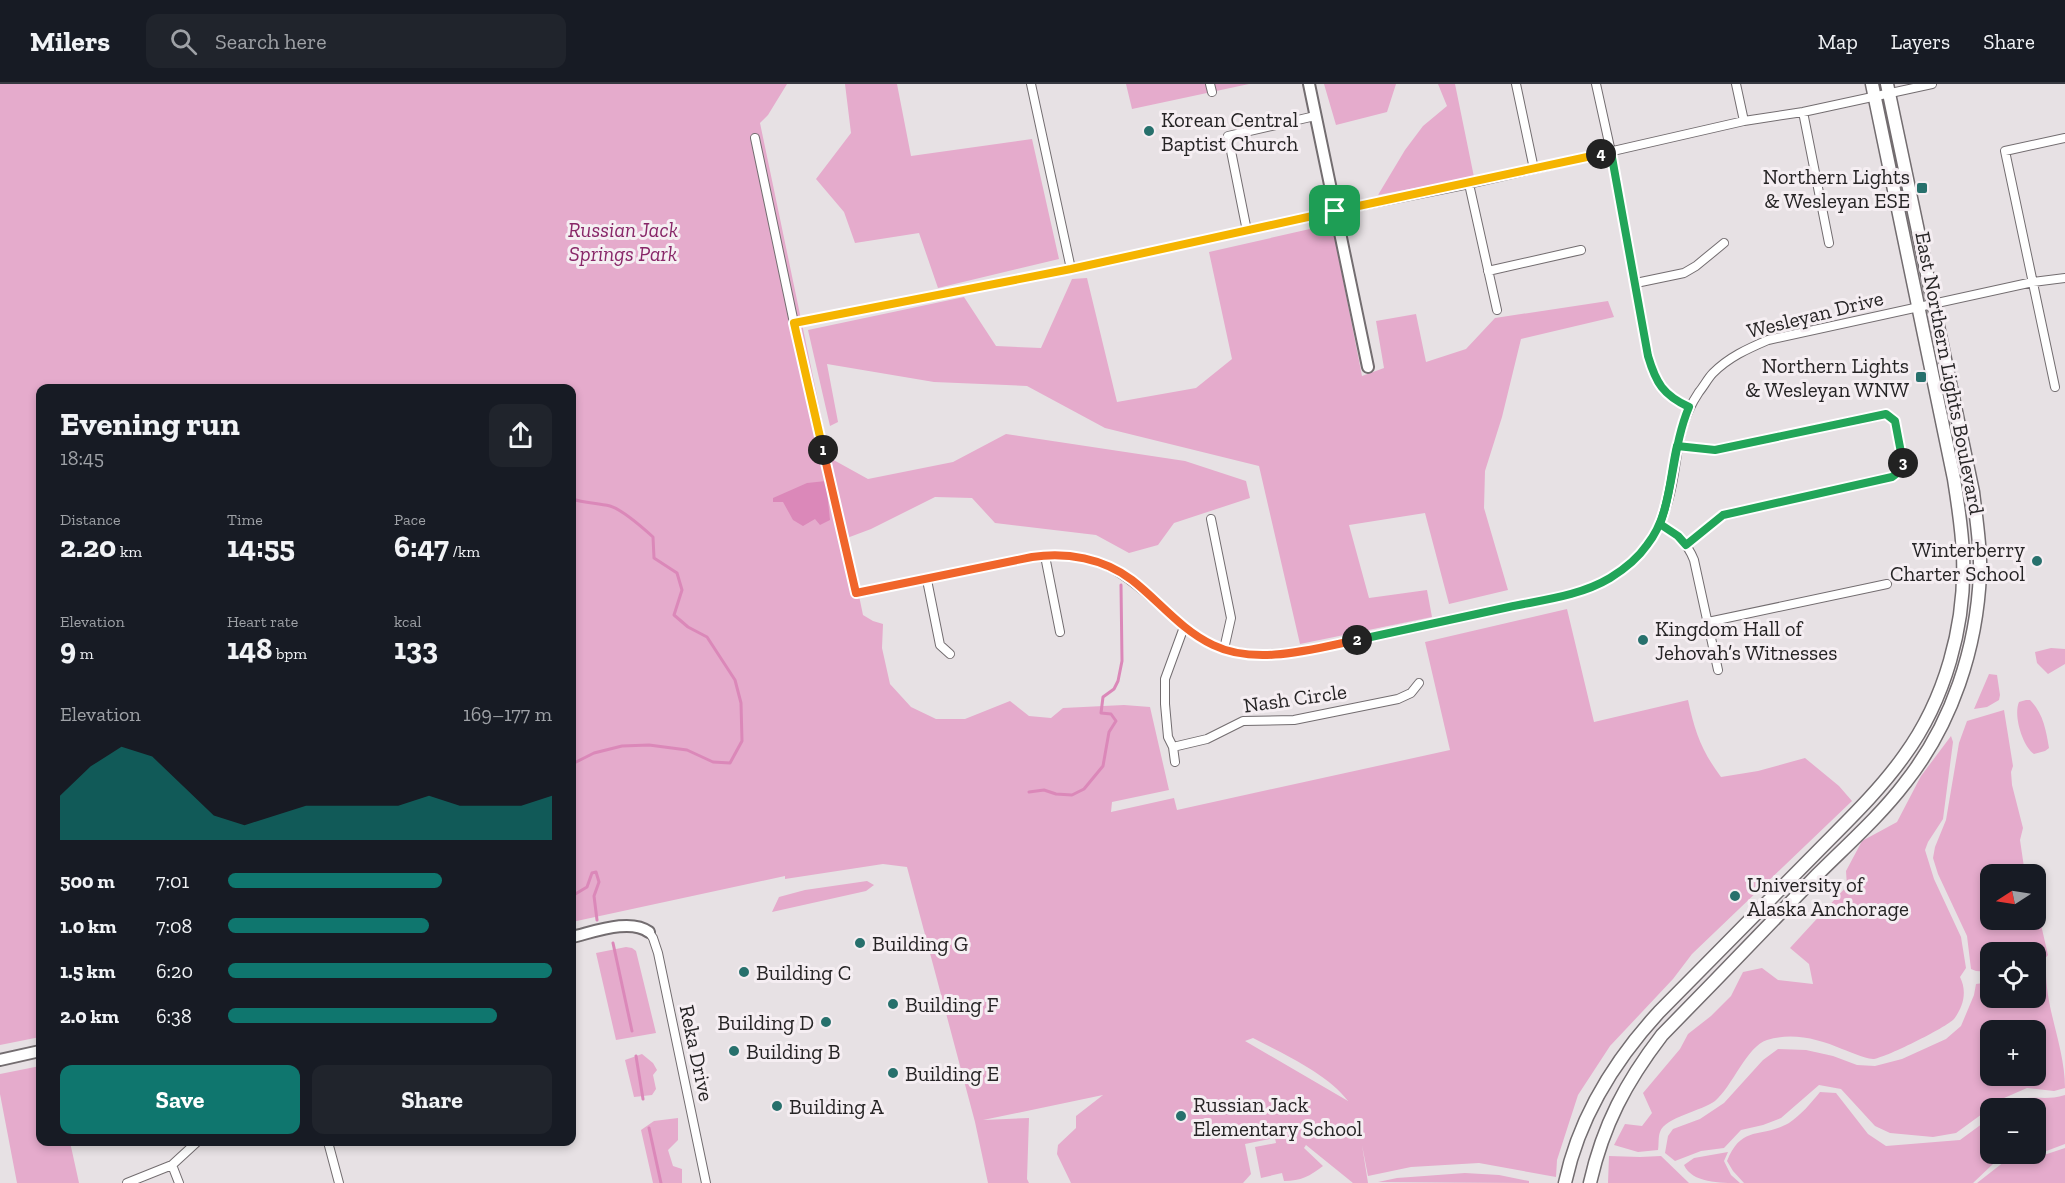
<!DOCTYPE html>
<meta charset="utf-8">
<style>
:root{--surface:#171b24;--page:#20242c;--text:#f1f3f6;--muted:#9ea1a6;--line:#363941;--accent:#0f766e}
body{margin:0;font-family:"Zilla Slab",serif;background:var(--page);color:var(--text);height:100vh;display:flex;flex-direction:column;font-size:22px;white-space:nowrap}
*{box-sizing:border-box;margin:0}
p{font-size:20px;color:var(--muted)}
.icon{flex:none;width:33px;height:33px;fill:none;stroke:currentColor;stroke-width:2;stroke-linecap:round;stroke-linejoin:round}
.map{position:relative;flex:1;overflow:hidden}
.side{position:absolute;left:36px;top:300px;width:540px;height:762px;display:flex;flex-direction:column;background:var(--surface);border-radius:12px;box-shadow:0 3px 9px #0003}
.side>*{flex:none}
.needle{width:39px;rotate:258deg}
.buttons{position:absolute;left:1980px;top:780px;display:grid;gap:12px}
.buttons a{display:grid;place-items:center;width:66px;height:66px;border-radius:12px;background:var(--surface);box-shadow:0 3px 9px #0003;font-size:30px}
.pin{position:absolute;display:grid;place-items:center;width:51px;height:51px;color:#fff;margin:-26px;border-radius:12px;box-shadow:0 3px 9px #0006}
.km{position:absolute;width:30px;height:30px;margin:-15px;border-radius:50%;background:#222;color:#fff;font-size:16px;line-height:30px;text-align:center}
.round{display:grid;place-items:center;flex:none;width:63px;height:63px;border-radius:12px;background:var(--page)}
.summary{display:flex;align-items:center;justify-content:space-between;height:102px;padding:0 24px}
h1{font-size:33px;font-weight:700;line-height:45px}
.stats{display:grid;grid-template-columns:repeat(3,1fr);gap:9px;height:102px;padding:6px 24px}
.stats div{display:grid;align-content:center}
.stats b{font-size:30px;font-weight:700}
.stats small{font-size:16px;font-weight:400}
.stats p{font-size:16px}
.chart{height:168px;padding:12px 24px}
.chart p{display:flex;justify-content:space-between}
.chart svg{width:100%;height:108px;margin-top:6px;fill:var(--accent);opacity:.7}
.primary-button{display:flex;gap:12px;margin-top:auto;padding:12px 24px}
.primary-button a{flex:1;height:69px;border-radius:12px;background:var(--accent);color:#fff;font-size:24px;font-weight:700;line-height:69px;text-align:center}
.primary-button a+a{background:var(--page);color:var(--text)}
ul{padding:0 24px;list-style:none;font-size:20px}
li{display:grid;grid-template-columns:96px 72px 1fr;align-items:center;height:45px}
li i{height:15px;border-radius:8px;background:var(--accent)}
header{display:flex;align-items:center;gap:36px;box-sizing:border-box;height:84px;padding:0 30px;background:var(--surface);border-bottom:2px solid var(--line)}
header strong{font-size:28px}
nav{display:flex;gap:33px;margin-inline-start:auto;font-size:21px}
.search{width:420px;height:54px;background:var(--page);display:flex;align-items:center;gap:15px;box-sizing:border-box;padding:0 21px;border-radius:12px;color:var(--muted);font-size:22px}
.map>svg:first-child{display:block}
.green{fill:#e5abcc;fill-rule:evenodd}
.water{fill:#db88b9}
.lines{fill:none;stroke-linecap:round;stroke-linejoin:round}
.stream{stroke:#db88b9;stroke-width:3}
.street-casing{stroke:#736d70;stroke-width:10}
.secondary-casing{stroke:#736d70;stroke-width:14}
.primary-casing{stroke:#736d70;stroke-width:15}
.street{stroke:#fff;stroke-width:8}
.secondary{stroke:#fff;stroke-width:10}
.primary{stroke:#fff;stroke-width:12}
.split-1-casing{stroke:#fff;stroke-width:12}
.split-2-casing{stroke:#fff;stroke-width:12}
.split-3-casing{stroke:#fff;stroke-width:12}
.split-4-casing{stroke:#fff;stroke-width:12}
.split-5-casing{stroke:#fff;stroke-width:12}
.split-1{stroke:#f5b400;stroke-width:8}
.split-2{stroke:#f0652b;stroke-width:8}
.split-3{stroke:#22a559;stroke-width:8}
.split-4{stroke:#22a559;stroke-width:8}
.split-5{stroke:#f5b400;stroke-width:8}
.poi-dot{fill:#27706c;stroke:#f5eef2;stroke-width:2}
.labels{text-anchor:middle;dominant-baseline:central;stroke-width:6;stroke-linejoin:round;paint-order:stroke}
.poi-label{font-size:21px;fill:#262425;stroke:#f5eef2;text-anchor:start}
.park-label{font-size:21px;font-style:italic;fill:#882768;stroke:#f5eef2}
.street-label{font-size:21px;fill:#262425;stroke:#f5eef2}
</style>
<header>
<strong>Milers</strong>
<div class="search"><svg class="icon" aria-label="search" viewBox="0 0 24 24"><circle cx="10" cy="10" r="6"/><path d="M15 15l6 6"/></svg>Search here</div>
<nav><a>Map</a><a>Layers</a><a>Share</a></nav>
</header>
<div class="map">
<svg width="2065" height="1099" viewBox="0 0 2065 1099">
<rect width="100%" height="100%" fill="#e7e1e4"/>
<path class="green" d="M0,0H787L768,31L760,39L830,374L868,395L953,378L1006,350L1185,377L1246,397L1250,414L1174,439L1158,461L1129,469L1096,451L995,439L972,414L935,413L871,445L847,454L863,531L873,537L883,540L882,564L890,600L911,623L936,635H965L1010,617L1029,632L1051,634L1063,624L1124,621L1150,623L1169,706L1112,718L1111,728L1174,714L1177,726L1450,666L1425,558L1567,525L1594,638L1688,616C1695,648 1701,666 1721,693L1758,687L1805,674L1839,702L1852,717L1692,870L1673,895L1610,962L1578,1011L1557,1076L1556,1093L1479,1079L1411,1083L1368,1092L1362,1061L1368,1099H1353L1306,1061L1304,1064L1323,1082C1310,1092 1301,1097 1284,1097L1282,1089L1261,1094L1255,1063L1276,1059L1275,1054L1245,1060L1251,1090L1243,1099H1071L1057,1070L1058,1061L1076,1044V1032L1103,1011L983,1036L1029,1034L1027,1095L1029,1099H988L975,1038L907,783L883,780L785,795V792L572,838V304H40V953L0,961ZM1253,954C1284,970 1328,990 1348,1017L1245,957Z
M845,0H897L911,72L1032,55L1059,175L938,204L919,149L855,159L844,128L816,95L851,49Z
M1126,0H1249L1132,25Z
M1324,0H1396L1387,28L1336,41Z
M1438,0H1455L1474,93L1378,111L1405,66L1423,42L1447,22Z
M1332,140L1362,292L1384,284L1376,237L1416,230L1426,278L1466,265L1495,234L1608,217L1614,233L1521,255L1502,333L1485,387L1484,424L1508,506L1449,520L1425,429L1349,441L1369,514L1427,506L1432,533L1300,560L1259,382L1105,344L1027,302L934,298L827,280L838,338L830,342L808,246L964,213L996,262L1041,264L1072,195L1087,194L1117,318L1196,304L1232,275L1209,168Z
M2051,564L2065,565V580L2048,590L2037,579L2035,568Z
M1989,590L1997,591L2000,611L1999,616L1987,623L1974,625Z
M2026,616H2030C2043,629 2046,646 2049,664L2045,667L2034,670C2023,663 2013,632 2019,618Z
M2004,626L2013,682L2011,688L2012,701L2023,744L2020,756L2025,790H1990V836H2036V819L2048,871L2043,877L2036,879V868H1990V888L1976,887L1971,885L1967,852L1938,790L1933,774L1935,763L1946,736L1959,659L1967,637Z
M1951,652L1953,658L1943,735L1928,758L1925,766L1934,795L1961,853L1966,884L1960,893C1967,907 1964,922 1954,935C1947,943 1883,975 1873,975C1863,974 1851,968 1842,965C1819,955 1792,948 1767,956C1747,962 1732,1003 1715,1017C1702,1027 1665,1033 1660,1048C1658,1053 1659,1061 1658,1066L1638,1068L1614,1061L1625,1040L1642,1042L1652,1029L1643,1009L1680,965L1688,950L1711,932L1731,912L1743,888L1762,884L1778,896L1813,900L1809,880L1790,864L1847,802L1846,787L1862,757L1897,738L1921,692Z
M867,797L874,801L866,807L772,828L779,813L805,806Z
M626,863L632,864L636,867L656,949L616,956L596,869Z
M2046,887C2046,927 2065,964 2065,1004L2054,1007L2027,1004L2004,1014L1956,1049L1933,1053L1890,1049L1875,1042L1841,1005L1819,1001L1781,1034L1763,1041L1741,1046L1724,1064L1701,1067L1675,1077L1665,1069L1668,1052L1673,1045L1700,1035L1724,1019L1763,976L1778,965L1806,966L1833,972L1857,981L1875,982L1902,975L1946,955L1961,942L1974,911L1976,900L1990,898V914H2036V889ZM1990,946H2036V992H1990Z
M642,970L653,979L657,986L653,991L656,1005L652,1011L634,1013L625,976Z
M40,982V1058H70L79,1099H17L0,1010V990Z
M1820,1008L1836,1009L1868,1050L1886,1062L1960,1056L1990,1034V1070H2036V1024H2003C2028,1006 2040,1019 2065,1011V1060L2041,1069L2006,1071L1993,1080L1973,1099H1744L1733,1087L1727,1077C1742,1040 1761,1055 1789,1039C1801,1031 1811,1019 1820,1008Z
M678,1034V1056L668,1066L673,1082L682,1085V1099H653L641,1046L654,1037Z
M2065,1064V1099H1977L2009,1074L2041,1072Z
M1728,1068L1724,1077L1731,1091L1740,1099C1720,1099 1692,1099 1684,1081L1694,1074Z
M1609,1072L1640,1073L1661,1072L1689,1099H1608Z
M1465,1089L1499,1091L1529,1097V1099L1378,1098L1397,1094Z"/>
<path class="water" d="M826,397L830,436L820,441L815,435L803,442L793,436L783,418H773V414L807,399Z"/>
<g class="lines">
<path class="stream" d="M572,415C584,419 597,419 610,422C623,426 642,443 653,453L654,474L677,489L682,506L674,531L688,543L707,553L735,596L741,619L742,657L730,679L713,678L687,666L649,661L622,662L594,669L572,680
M1029,708L1044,706L1056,710L1072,711L1084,705L1103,682L1109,648L1116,637L1111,630L1101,629L1103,613L1114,605L1118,597L1122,577L1121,501
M572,812L587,803L592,789L596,788L599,798L594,812L597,836
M613,859L632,947
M636,972L643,1015
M649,1044L661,1099"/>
<defs>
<path id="street" d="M1031,0L1071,185
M1210,0L1212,8
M1516,0L1534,85
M1596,0L1611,68L1648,272C1656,300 1663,311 1689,323
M1736,0L1744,37
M1803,28L1829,159
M755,54L794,239L856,509L1032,473C1098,464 1124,489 1170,530C1183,542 1199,556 1215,562C1230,568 1249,571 1265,571C1288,571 1311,566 1334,561C1361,555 1388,549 1415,543C1450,536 1484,529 1519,521C1549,515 1580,510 1607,496C1637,480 1659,450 1668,417C1680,376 1673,347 1699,308C1704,302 1708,294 1713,289C1729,273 1747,265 1768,256L2033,198L2065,194
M1469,100L1497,226
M1247,147L1228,52L1315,32
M1488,187L1581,166
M1636,199L1684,189L1696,182L1724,159
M794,239L1071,185L1335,127L1469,100L1744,37L1803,28L1932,0
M2055,303L2005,67L2065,54
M1677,362L1715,366L1886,330L1895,337L1904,384L1892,393L1723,431L1686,461
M1211,435L1231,534L1224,565
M1660,440C1676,450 1687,458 1694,476L1718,586
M1045,472L1060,548
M927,496L940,561L950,570
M1708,538L1887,500
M1173,663L1207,655L1243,637L1294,636L1398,615L1411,609L1419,599
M1175,678L1173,663L1168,653L1165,620V595L1184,543
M649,848L653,854L658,869L706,1099
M328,1058L339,1099
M172,1081L179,1099
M127,1099L172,1081L197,1058"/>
<path id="secondary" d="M1309,0L1368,283
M572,853C594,848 630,834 649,848
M0,976L40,967"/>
<path id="primary" d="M1565,1099C1579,1033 1614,977 1659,928C1709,877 1759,826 1809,776C1841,743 1877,710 1904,672C1945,616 1966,541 1963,471C1962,446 1958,420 1954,395L1872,0
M1590,1099C1603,1041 1626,998 1662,951C1714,898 1765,845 1817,791C1846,762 1880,732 1905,699C1952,640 1977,564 1980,489C1981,462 1976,434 1973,408L1887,0"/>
</defs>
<use href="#street" class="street-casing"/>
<use href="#secondary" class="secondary-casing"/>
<use href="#primary" class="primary-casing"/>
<use href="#street" class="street"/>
<use href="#secondary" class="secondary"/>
<use href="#primary" class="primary"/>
</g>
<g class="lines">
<defs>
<path id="split-1" d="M823,366L794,239L1071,185L1335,127"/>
<path id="split-2" d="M823,366L856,509L1032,473C1067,468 1103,474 1132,496C1159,517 1181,546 1213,561C1256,582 1313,565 1357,556"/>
<path id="split-3" d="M1357,556C1408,545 1458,534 1509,523C1542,516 1580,512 1610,494C1623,486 1638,474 1647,461C1670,432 1669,396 1677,362L1715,366L1886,330L1895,337L1903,379"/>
<path id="split-4" d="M1601,70L1611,68L1648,272C1656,299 1663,311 1689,323C1673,361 1674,402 1660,440L1678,452L1686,461L1723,431L1892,393L1904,384L1903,379"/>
<path id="split-5" d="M1335,127L1601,70"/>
</defs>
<use href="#split-1" class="split-1-casing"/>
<use href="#split-2" class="split-2-casing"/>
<use href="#split-3" class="split-3-casing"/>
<use href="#split-4" class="split-4-casing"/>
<use href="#split-5" class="split-5-casing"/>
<use href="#split-1" class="split-1"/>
<use href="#split-2" class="split-2"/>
<use href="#split-3" class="split-3"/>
<use href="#split-4" class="split-4"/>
<use href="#split-5" class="split-5"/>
</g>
<g class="poi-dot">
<circle cx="1149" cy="47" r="6"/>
<rect x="1916" y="98" width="12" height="12" rx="3"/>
<rect x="1915" y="287" width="12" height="12" rx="3"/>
<circle cx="2037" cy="477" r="6"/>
<circle cx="1643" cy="556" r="6"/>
<circle cx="1735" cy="812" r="6"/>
<circle cx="860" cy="859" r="6"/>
<circle cx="744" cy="888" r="6"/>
<circle cx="893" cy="920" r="6"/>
<circle cx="826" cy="938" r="6"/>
<circle cx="734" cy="967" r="6"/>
<circle cx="893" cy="989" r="6"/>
<circle cx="777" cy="1022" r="6"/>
<circle cx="1181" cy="1032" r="6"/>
</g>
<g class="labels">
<g class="poi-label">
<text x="1161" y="35">Korean Central<tspan x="1161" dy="24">Baptist Church</tspan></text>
<text x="1910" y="92" text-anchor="end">Northern Lights<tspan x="1910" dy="24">&amp; Wesleyan ESE</tspan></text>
<text x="1909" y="281" text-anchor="end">Northern Lights<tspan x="1909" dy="24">&amp; Wesleyan WNW</tspan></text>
<text x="2025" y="465" text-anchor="end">Winterberry<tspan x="2025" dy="24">Charter School</tspan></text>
<text x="1655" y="544">Kingdom Hall of<tspan x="1655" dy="24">Jehovah’s Witnesses</tspan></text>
<text x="1747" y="800">University of<tspan x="1747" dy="24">Alaska Anchorage</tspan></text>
<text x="872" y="859">Building G</text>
<text x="756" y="888">Building C</text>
<text x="905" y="920">Building F</text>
<text x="814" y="938" text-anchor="end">Building D</text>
<text x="746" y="967">Building B</text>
<text x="905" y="989">Building E</text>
<text x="1193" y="1020">Russian Jack<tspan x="1193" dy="24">Elementary School</tspan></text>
<text x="789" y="1022">Building A</text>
</g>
<g class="park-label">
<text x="623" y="145">Russian Jack<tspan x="623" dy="24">Springs Park</tspan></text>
</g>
<g class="street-label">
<text transform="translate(1815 230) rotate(-14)">Wesleyan Drive</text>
<text transform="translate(1950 289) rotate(79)">East Northern Lights Boulevard</text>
<text transform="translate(1295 614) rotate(-8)">Nash Circle</text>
<text transform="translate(697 969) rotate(78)">Reka Drive</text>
</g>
</g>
</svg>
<div class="buttons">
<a><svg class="needle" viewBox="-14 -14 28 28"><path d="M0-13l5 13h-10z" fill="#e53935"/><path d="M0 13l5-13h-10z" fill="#9ea1a6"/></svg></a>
<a><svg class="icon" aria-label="locate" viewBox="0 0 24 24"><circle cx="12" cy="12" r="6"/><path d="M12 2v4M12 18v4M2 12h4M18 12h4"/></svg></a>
<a>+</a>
<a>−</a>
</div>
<div class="pin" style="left:1335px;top:127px;background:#1e9e55"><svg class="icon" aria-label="arrive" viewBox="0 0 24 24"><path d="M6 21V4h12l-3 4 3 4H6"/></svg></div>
<b class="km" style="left:823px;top:366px">1</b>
<b class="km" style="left:1357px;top:556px">2</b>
<b class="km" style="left:1903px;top:379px">3</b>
<b class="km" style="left:1601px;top:70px">4</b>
<section class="side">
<div class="summary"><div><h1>Evening run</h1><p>18:45</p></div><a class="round"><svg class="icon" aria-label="share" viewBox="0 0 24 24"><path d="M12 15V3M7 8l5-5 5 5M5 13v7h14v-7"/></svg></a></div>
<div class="stats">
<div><p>Distance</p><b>2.20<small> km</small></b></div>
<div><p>Time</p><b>14:55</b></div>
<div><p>Pace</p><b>6:47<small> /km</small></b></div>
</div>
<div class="stats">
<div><p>Elevation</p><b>9<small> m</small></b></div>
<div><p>Heart rate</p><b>148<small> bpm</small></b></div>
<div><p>kcal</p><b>133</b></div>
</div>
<div class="chart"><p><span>Elevation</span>169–177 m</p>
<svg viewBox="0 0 160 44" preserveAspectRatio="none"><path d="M0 44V26L10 14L20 6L30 10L40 22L50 34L60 38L70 34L80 30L90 30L100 30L110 30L120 26L130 30L140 30L150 30L160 26V44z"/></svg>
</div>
<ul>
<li><b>500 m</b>7:01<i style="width:66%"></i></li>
<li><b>1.0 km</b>7:08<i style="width:62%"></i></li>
<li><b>1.5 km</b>6:20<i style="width:100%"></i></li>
<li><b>2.0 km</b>6:38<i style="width:83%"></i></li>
</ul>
<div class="primary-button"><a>Save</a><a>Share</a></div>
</section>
</div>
